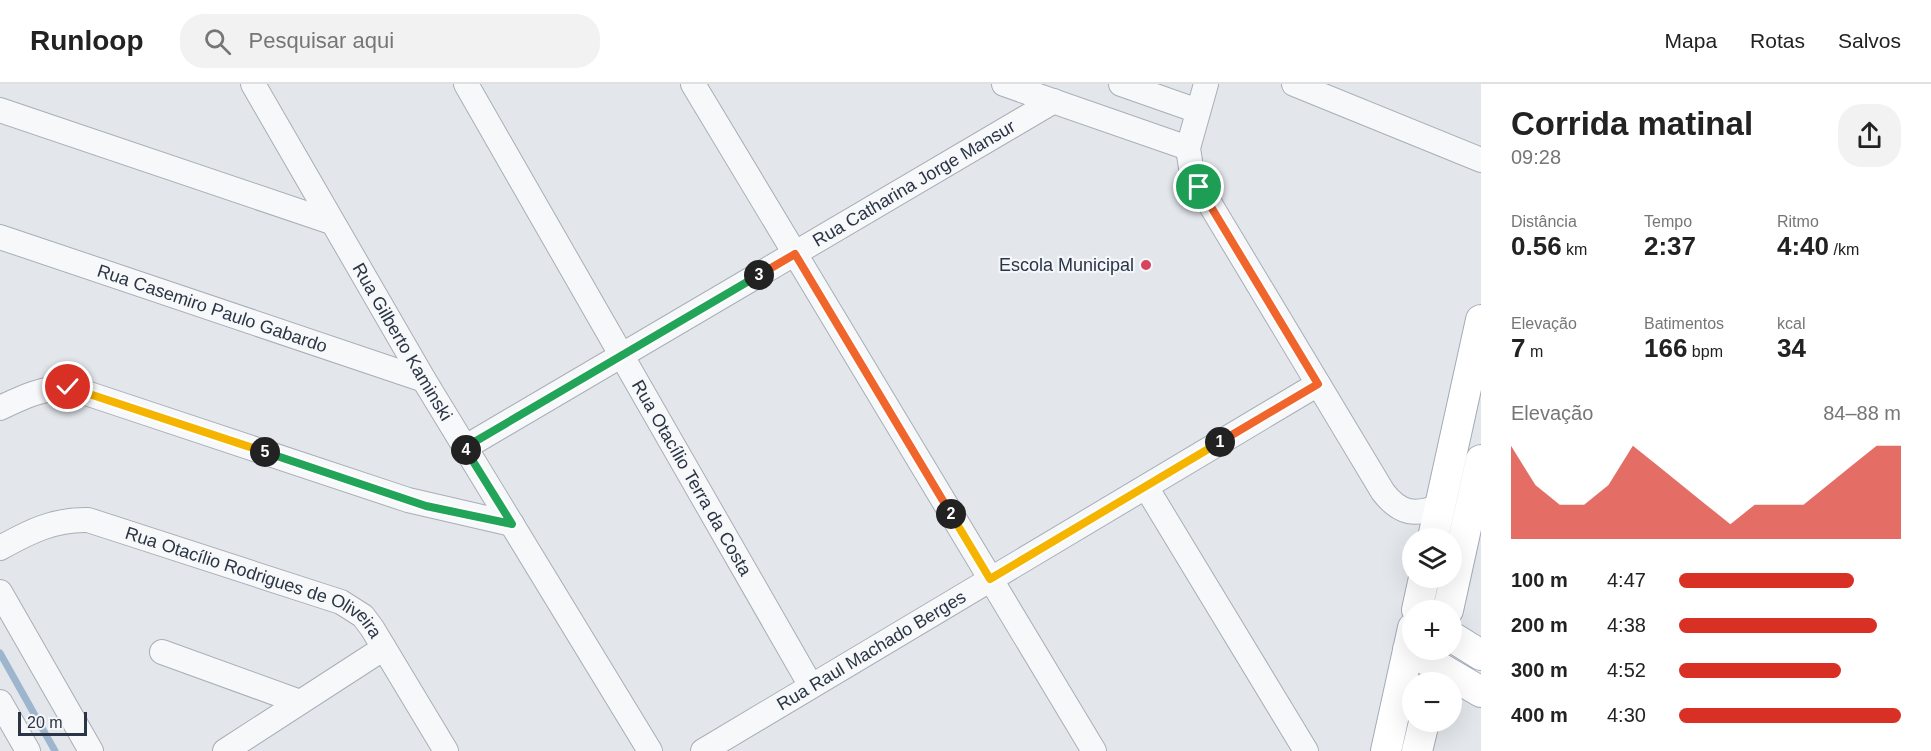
<!DOCTYPE html>
<html lang="pt">
<meta charset="utf-8">
<style>
:root{--surface:#fff;--page:#f2f2f2;--text:#222;--muted:#767676;--line:#e0e0e0;--accent:#d93025}
body{margin:0;font-family:Arial,sans-serif;background:var(--page);color:var(--text);height:100vh;display:flex;flex-direction:column;font-size:22px;white-space:nowrap}
*{box-sizing:border-box;margin:0}
p{font-size:20px;color:var(--muted)}
.icon{flex:none;width:33px;height:33px;fill:none;stroke:currentColor;stroke-width:2;stroke-linecap:round;stroke-linejoin:round}
.map{position:relative;flex:1;overflow:hidden}
.sheet{display:flex;flex-direction:column;background:var(--surface);width:450px}
.sheet>*{flex:none}
.fabs{position:absolute;left:1402px;top:444px;display:grid;gap:12px}
.fabs a{display:grid;place-items:center;width:60px;height:60px;border-radius:50%;background:var(--surface);box-shadow:0 6px 24px #0002;font-size:30px}
.scale{position:absolute;left:18px;bottom:15px;width:69px;box-sizing:border-box;padding-left:6px;border:3px solid #2a3545;border-top:0;font-size:16px;line-height:21px;white-space:nowrap;color:#2a3545;-webkit-text-stroke:4px #f4f6f9;paint-order:stroke}
.pin{position:absolute;display:grid;place-items:center;width:51px;height:51px;color:#fff;margin:-26px;border:3px solid #fff;border-radius:50%;box-shadow:0 2px 6px #0007}
.km{position:absolute;width:30px;height:30px;margin:-15px;border-radius:50%;background:#222;color:#fff;font-size:16px;line-height:30px;text-align:center}
.round{display:grid;place-items:center;flex:none;width:63px;height:63px;border-radius:24px;background:var(--page)}
.headline{display:flex;align-items:center;justify-content:space-between;height:102px;padding:0 30px}
h1{font-size:33px;font-weight:600;line-height:45px}
.metrics{display:grid;grid-template-columns:repeat(3,1fr);gap:9px;height:102px;padding:6px 30px}
.metrics div{display:grid;align-content:center}
.metrics b{font-size:26px;font-weight:600}
.metrics small{font-size:16px;font-weight:400}
.metrics p{font-size:16px}
.chart{height:168px;padding:12px 30px}
.chart p{display:flex;justify-content:space-between}
.chart svg{width:100%;height:108px;margin-top:6px;fill:var(--accent);opacity:.7}
ul{padding:0 30px;list-style:none;font-size:20px}
li{display:grid;grid-template-columns:96px 72px 1fr;align-items:center;height:45px}
li i{height:15px;border-radius:8px;background:var(--accent)}
header{display:flex;align-items:center;gap:36px;box-sizing:border-box;height:84px;padding:0 30px;background:var(--surface);border-bottom:2px solid var(--line)}
header strong{font-size:28px}
nav{display:flex;gap:33px;margin-inline-start:auto;font-size:21px}
.search{width:420px;height:54px;background:var(--page);display:flex;align-items:center;gap:15px;box-sizing:border-box;padding:0 21px;border-radius:24px;color:var(--muted);font-size:22px}
main{display:flex;flex:1;min-height:0}
.map>svg:first-child{display:block}
.lines{fill:none;stroke-linecap:round;stroke-linejoin:round}
.stream{stroke:#9db6cd;stroke-width:7}
.minor-casing{stroke:#a8aeb7;stroke-width:26}
.major-casing{stroke:#a2abb8;stroke-width:32}
.path{stroke:#c2c5cb;stroke-width:4;stroke-dasharray:4.5 4.5;stroke-linecap:butt}
.minor{stroke:#f7f8fa;stroke-width:24}
.major{stroke:#fff;stroke-width:30}
.split-1-casing{stroke:#fff;stroke-width:12}
.split-2-casing{stroke:#fff;stroke-width:12}
.split-3-casing{stroke:#fff;stroke-width:12}
.split-4-casing{stroke:#fff;stroke-width:12}
.split-5-casing{stroke:#fff;stroke-width:12}
.split-6-casing{stroke:#fff;stroke-width:12}
.split-1{stroke:#f0652b;stroke-width:8}
.split-2{stroke:#f5b400;stroke-width:8}
.split-3{stroke:#f0652b;stroke-width:8}
.split-4{stroke:#22a559;stroke-width:8}
.split-5{stroke:#22a559;stroke-width:8}
.split-6{stroke:#f5b400;stroke-width:8}
.poi-dot{fill:#d5455d;stroke:#f4f6f9;stroke-width:2}
.labels{text-anchor:middle;dominant-baseline:central;stroke-width:4.5;stroke-linejoin:round;paint-order:stroke}
.street-label{font-size:18px;fill:#2a3545;stroke:#f4f6f9}
.poi-label{font-size:18px;fill:#2a3545;stroke:#f4f6f9;text-anchor:end}
</style>
<header>
<strong>Runloop</strong>
<div class="search"><svg class="icon" aria-label="search" viewBox="0 0 24 24"><circle cx="10" cy="10" r="6"/><path d="M15 15l6 6"/></svg>Pesquisar aqui</div>
<nav><a>Mapa</a><a>Rotas</a><a>Salvos</a></nav>
</header>
<main>
<div class="map">
<svg width="1481" height="667" viewBox="0 0 1481 667">
<rect width="100%" height="100%" fill="#e3e7ec"/>
<g class="lines">
<path class="stream" d="M0,569L55,667"/>
<defs>
<g id="minor">
<path id="s1" d="M253,0L424,296L650,667"/>
<path id="s2" d="M466,0L811,602"/>
<path d="M693,0L1094,667"/>
<path d="M1004,0L1188,64"/>
<path d="M1121,0L1198,27"/>
<path d="M1206,0L1188,64L1192,90L1383,408C1400,430 1415,432 1440,422"/>
<path d="M1294,0L1481,76"/>
<path d="M0,26L331,138"/>
<path id="s3" d="M0,153L424,296"/>
<path d="M0,324C23,313 42,304 68,303L408,416L512,440"/>
<path id="s4" d="M464,364L1054,17"/>
<path d="M1146,403L1306,667"/>
<path id="s5" d="M0,464C29,448 54,435 88,436L341,518L363,532L372,544L446,667"/>
<path d="M0,508L91,667"/>
<path d="M162,568L300,618"/>
<path d="M0,618L28,667"/>
<path d="M225,667L384,564"/>
<path id="s6" d="M703,667L1318,300"/>
</g>
<path id="major" d="M1433,454L1481,236
M1417,526L1424,494
M1448,526L1481,376
M1452,553L1481,571
M1408,565L1481,608
M1386,667L1413,544
M1417,667L1424,638"/>
</defs>
<use href="#minor" class="minor-casing"/>
<use href="#major" class="major-casing"/>
<path class="path" d="M1404,476L1407,459"/>
<use href="#minor" class="minor"/>
<use href="#major" class="major"/>
</g>
<g class="lines">
<defs>
<path id="split-1" d="M1199,103L1318,300L1220,358"/>
<path id="split-2" d="M951,430L990,495L1220,358"/>
<path id="split-3" d="M759,191L795,170L951,430"/>
<path id="split-4" d="M466,366L464,364L759,191"/>
<path id="split-5" d="M265,368L426,422L512,440L466,366"/>
<path id="split-6" d="M68,303L265,368"/>
</defs>
<use href="#split-1" class="split-1-casing"/>
<use href="#split-2" class="split-2-casing"/>
<use href="#split-3" class="split-3-casing"/>
<use href="#split-4" class="split-4-casing"/>
<use href="#split-5" class="split-5-casing"/>
<use href="#split-6" class="split-6-casing"/>
<use href="#split-1" class="split-1"/>
<use href="#split-2" class="split-2"/>
<use href="#split-3" class="split-3"/>
<use href="#split-4" class="split-4"/>
<use href="#split-5" class="split-5"/>
<use href="#split-6" class="split-6"/>
</g>
<circle class="poi-dot" cx="1146" cy="181" r="6"/>
<g class="labels">
<g class="street-label">
<text stroke="none"><textPath href="#s4" startOffset="522">Rua Catharina Jorge Mansur</textPath></text>
<text stroke="none"><textPath href="#s3" startOffset="224">Rua Casemiro Paulo Gabardo</textPath></text>
<text stroke="none"><textPath href="#s1" startOffset="298">Rua Gilberto Kaminski</textPath></text>
<text stroke="none"><textPath href="#s2" startOffset="454">Rua Otacílio Terra da Costa</textPath></text>
<text stroke="none"><textPath href="#s5" startOffset="272">Rua Otacílio Rodrigues de Oliveira</textPath></text>
<text stroke="none"><textPath href="#s6" startOffset="196">Rua Raul Machado Berges</textPath></text>
</g>
<g class="poi-label">
<text x="1134" y="181">Escola Municipal</text>
</g>
</g>
</svg>
<div class="fabs">
<a><svg class="icon" aria-label="layers" viewBox="0 0 24 24"><path d="M12 4l9 5-9 5-9-5zM3 14l9 5 9-5"/></svg></a>
<a>+</a>
<a>−</a>
</div>
<div class="scale">20 m</div>
<div class="pin" style="left:1199px;top:103px;background:#1e9e55"><svg class="icon" aria-label="arrive" viewBox="0 0 24 24"><path d="M6 21V4h12l-3 4 3 4H6"/></svg></div>
<div class="pin" style="left:68px;top:303px;background:#d93025"><svg class="icon" aria-label="check" viewBox="0 0 24 24"><path d="M5 12l5 5 9-10"/></svg></div>
<b class="km" style="left:1220px;top:358px">1</b>
<b class="km" style="left:951px;top:430px">2</b>
<b class="km" style="left:759px;top:191px">3</b>
<b class="km" style="left:466px;top:366px">4</b>
<b class="km" style="left:265px;top:368px">5</b>
</div>
<section class="sheet">
<div class="headline"><div><h1>Corrida matinal</h1><p>09:28</p></div><a class="round"><svg class="icon" aria-label="share" viewBox="0 0 24 24"><path d="M12 15V3M7 8l5-5 5 5M5 13v7h14v-7"/></svg></a></div>
<div class="metrics">
<div><p>Distância</p><b>0.56<small> km</small></b></div>
<div><p>Tempo</p><b>2:37</b></div>
<div><p>Ritmo</p><b>4:40<small> /km</small></b></div>
</div>
<div class="metrics">
<div><p>Elevação</p><b>7<small> m</small></b></div>
<div><p>Batimentos</p><b>166<small> bpm</small></b></div>
<div><p>kcal</p><b>34</b></div>
</div>
<div class="chart"><p><span>Elevação</span>84–88 m</p>
<svg viewBox="0 0 160 44" preserveAspectRatio="none"><path d="M0 44V6L10 22L20 30L30 30L40 22L50 6L60 14L70 22L80 30L90 38L100 30L110 30L120 30L130 22L140 14L150 6L160 6V44z"/></svg>
</div>
<ul>
<li><b>100 m</b>4:47<i style="width:79%"></i></li>
<li><b>200 m</b>4:38<i style="width:89%"></i></li>
<li><b>300 m</b>4:52<i style="width:73%"></i></li>
<li><b>400 m</b>4:30<i style="width:100%"></i></li>
</ul>
</section>
</main>
